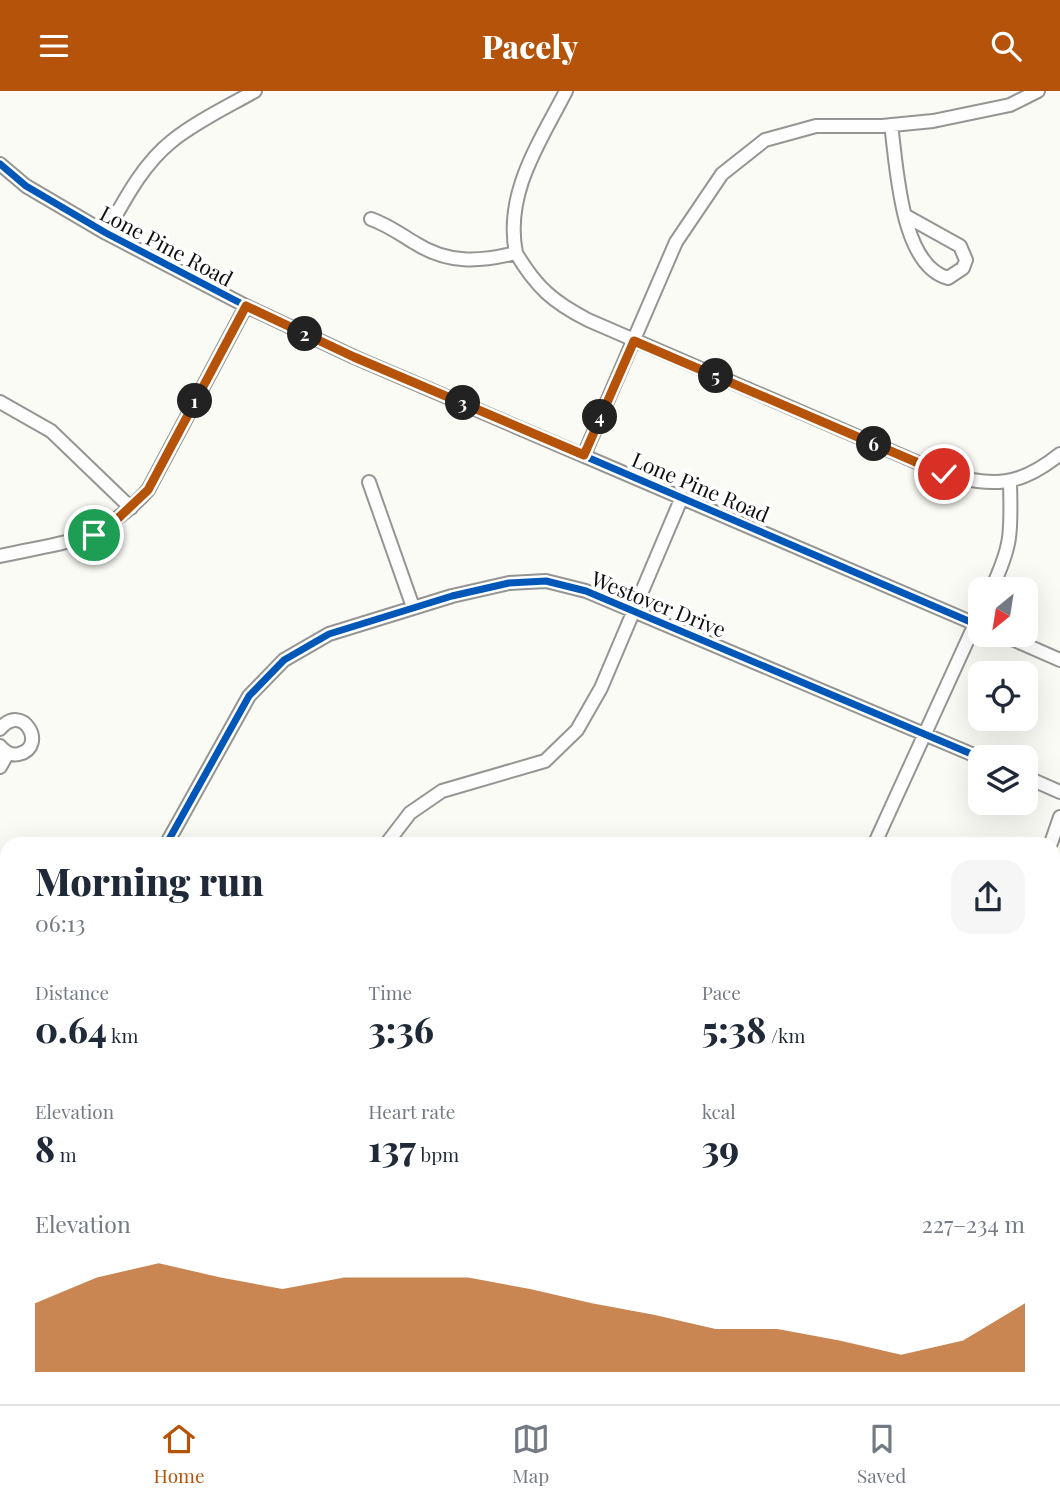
<!DOCTYPE html>
<meta charset="utf-8">
<style>
:root{--surface:#fff;--page:#f6f6f7;--text:#1f2937;--muted:#747a83;--line:#e0e1e3;--accent:#b45309}
body{margin:0;font-family:"Playfair Display",serif;background:var(--page);color:var(--text);height:100vh;display:flex;flex-direction:column;font-size:26px;white-space:nowrap}
*{box-sizing:border-box;margin:0}
p{font-size:23px;color:var(--muted)}
.icon{flex:none;width:38px;height:38px;fill:none;stroke:currentColor;stroke-width:2;stroke-linecap:round;stroke-linejoin:round}
.map{position:relative;flex:1;overflow:hidden}
.drawer{position:absolute;left:0px;top:746px;width:1060px;height:569px;display:flex;flex-direction:column;background:var(--surface);border-radius:21px 21px 0 0;box-shadow:0 7px 28px #0002}
.drawer>*{flex:none}
.needle{width:46px;rotate:210deg}
.buttons{position:absolute;left:968px;top:486px;display:grid;gap:14px}
.buttons a{display:grid;place-items:center;width:70px;height:70px;border-radius:14px;background:var(--surface);box-shadow:0 7px 28px #0002;font-size:35px}
.pin{position:absolute;display:grid;place-items:center;width:60px;height:60px;color:#fff;margin:-30px;border:4px solid #fff;border-radius:50%;box-shadow:0 2px 7px #0007}
.km{position:absolute;width:35px;height:35px;margin:-18px;border-radius:50%;background:#222;color:#fff;font-size:19px;line-height:35px;text-align:center}
.round{display:grid;place-items:center;flex:none;width:74px;height:74px;border-radius:21px;background:var(--page)}
.head{display:flex;align-items:center;justify-content:space-between;height:119px;padding:0 35px}
h1{font-size:38px;font-weight:800;line-height:52px}
.metrics{display:grid;grid-template-columns:repeat(3,1fr);gap:10px;height:119px;padding:7px 35px}
.metrics div{display:grid;align-content:center}
.metrics b{font-size:35px;font-weight:800}
.metrics small{font-size:19px;font-weight:400}
.metrics p{font-size:19px}
.chart{height:196px;padding:14px 35px}
.chart p{display:flex;justify-content:space-between}
.chart svg{width:100%;height:126px;margin-top:7px;fill:var(--accent);opacity:.7}
header{display:flex;justify-content:space-between;align-items:center;height:91px;padding:0 35px;background:var(--accent);color:#fff;font-size:32px;font-weight:800}
.dock{display:flex;justify-content:space-around;align-items:center;height:98px;border-top:2px solid var(--line);background:var(--surface);font-size:19px;color:var(--muted)}
.dock a{display:grid;justify-items:center;gap:4px}
.dock .on{color:var(--accent)}
.map>svg:first-child{display:block}
.lines{fill:none;stroke-linecap:round;stroke-linejoin:round}
.stream{stroke:#cde4f4;stroke-width:3.5}
.minor-casing{stroke:#959593;stroke-width:16}
.minor{stroke:#fefefe;stroke-width:12}
.cycleway-casing{stroke:#fff;stroke-width:11}
.cycleway{stroke:#0057b8;stroke-width:7}
.route-casing{stroke:#fff;stroke-width:14}
.route{stroke:#b45309;stroke-width:9}
.labels{text-anchor:middle;dominant-baseline:central;stroke-width:7;stroke-linejoin:round;paint-order:stroke}
.street-label{font-size:21px;fill:#0f0f0f;stroke:#fff}
</style>
<header><svg class="icon" aria-label="menu" viewBox="0 0 24 24"><path d="M4 6h16M4 12h16M4 18h16"/></svg>Pacely<svg class="icon" aria-label="search" viewBox="0 0 24 24"><circle cx="10" cy="10" r="6"/><path d="M15 15l6 6"/></svg></header>
<div class="map">
<svg width="1060" height="1313" viewBox="0 0 1060 1313">
<rect width="100%" height="100%" fill="#fbfbf5"/>
<g class="lines">
<path class="stream" d="M1054,1284L1060,1282
M992,1313L1001,1307"/>
<defs>
<path id="minor" d="M891,34C897,75 900,174 948,187L963,177L966,169L960,155L906,125
M0,73L26,95L106,142L246,215L354,266L980,535
M371,128C388,134 400,143 415,152C448,173 479,171 516,162C536,196 553,211 588,229L944,383C994,396 1019,396 1060,363
M106,142C124,110 142,74 172,50C197,30 227,16 255,0
M516,162C504,102 540,51 566,0
M0,311L51,340L131,417
M584,364L676,151L722,83L765,49L816,35H882L933,30L1010,14L1038,0
M369,391L413,516
M0,465C66,450 99,453 148,399L246,215
M991,499C1013,452 1011,441 1010,391
M1003,544L1060,569
M0,638C23,610 48,656 19,663C11,665 5,661 0,655
M0,676L8,662
M1026,686L1060,701
M167,752L249,605L284,569L329,543L452,505L509,492L546,490L586,500L981,667
M387,752L410,722L442,700L545,670L577,639L601,597L682,406
M875,752L980,522
M1051,752L1060,726
M0,838L7,841
M1054,883L1060,903
M0,1068L7,1055
M0,1133L7,1137
M1054,1140L1060,1133
M270,1307L278,1313
M10,1313L14,1307
M773,1313L779,1307"/>
</defs>
<use href="#minor" class="minor-casing"/>
<use href="#minor" class="minor"/>
<defs>
<path id="cycleway" d="M0,73L26,95L106,142L246,215L354,266L980,535
M167,752L249,605L284,569L329,543L452,505L509,492L546,490L586,500L981,667"/>
</defs>
<use href="#cycleway" class="cycleway-casing"/>
<use href="#cycleway" class="cycleway"/>
</g>
<g class="lines">
<defs>
<path id="route" d="M94,444L112,433L148,399L246,215L354,266L584,364L634,250L944,383"/>
</defs>
<use href="#route" class="route-casing"/>
<use href="#route" class="route"/>
</g>
<g class="labels">
<g class="street-label">
<text transform="translate(167 154) rotate(28)">Lone Pine Road</text>
<text transform="translate(701 395) rotate(23)">Lone Pine Road</text>
<text transform="translate(659 512) rotate(22)">Westover Drive</text>
</g>
</g>
</svg>
<div class="buttons">
<a><svg class="needle" viewBox="-14 -14 28 28"><path d="M0-13l5 13h-10z" fill="#e53935"/><path d="M0 13l5-13h-10z" fill="#747a83"/></svg></a>
<a><svg class="icon" aria-label="locate" viewBox="0 0 24 24"><circle cx="12" cy="12" r="6"/><path d="M12 2v4M12 18v4M2 12h4M18 12h4"/></svg></a>
<a><svg class="icon" aria-label="layers" viewBox="0 0 24 24"><path d="M12 4l9 5-9 5-9-5zM3 14l9 5 9-5"/></svg></a>
</div>
<div class="pin" style="left:94px;top:444px;background:#1e9e55"><svg class="icon" aria-label="arrive" viewBox="0 0 24 24"><path d="M6 21V4h12l-3 4 3 4H6"/></svg></div>
<div class="pin" style="left:944px;top:383px;background:#d93025"><svg class="icon" aria-label="check" viewBox="0 0 24 24"><path d="M5 12l5 5 9-10"/></svg></div>
<b class="km" style="left:195px;top:310px">1</b>
<b class="km" style="left:305px;top:243px">2</b>
<b class="km" style="left:463px;top:312px">3</b>
<b class="km" style="left:600px;top:326px">4</b>
<b class="km" style="left:716px;top:285px">5</b>
<b class="km" style="left:874px;top:353px">6</b>
<section class="drawer">
<div class="head"><div><h1>Morning run</h1><p>06:13</p></div><a class="round"><svg class="icon" aria-label="share" viewBox="0 0 24 24"><path d="M12 15V3M7 8l5-5 5 5M5 13v7h14v-7"/></svg></a></div>
<div class="metrics">
<div><p>Distance</p><b>0.64<small> km</small></b></div>
<div><p>Time</p><b>3:36</b></div>
<div><p>Pace</p><b>5:38<small> /km</small></b></div>
</div>
<div class="metrics">
<div><p>Elevation</p><b>8<small> m</small></b></div>
<div><p>Heart rate</p><b>137<small> bpm</small></b></div>
<div><p>kcal</p><b>39</b></div>
</div>
<div class="chart"><p><span>Elevation</span>227–234 m</p>
<svg viewBox="0 0 160 44" preserveAspectRatio="none"><path d="M0 44V20L10 11L20 6L30 11L40 15L50 11L60 11L70 11L80 15L90 20L100 24L110 29L120 29L130 33L140 38L150 33L160 20V44z"/></svg>
</div>
</section>
</div>
<nav class="dock">
<a class="on"><svg class="icon" aria-label="home" viewBox="0 0 24 24"><path d="M3 11l9-7 9 7M6 9v11h12V9"/></svg>Home</a>
<a><svg class="icon" aria-label="map" viewBox="0 0 24 24"><path d="M3 6l6-2 6 2 6-2v14l-6 2-6-2-6 2zM9 4v14M15 6v14"/></svg>Map</a>
<a><svg class="icon" aria-label="saved" viewBox="0 0 24 24"><path d="M7 4h10v16l-5-4-5 4z"/></svg>Saved</a>
</nav>
